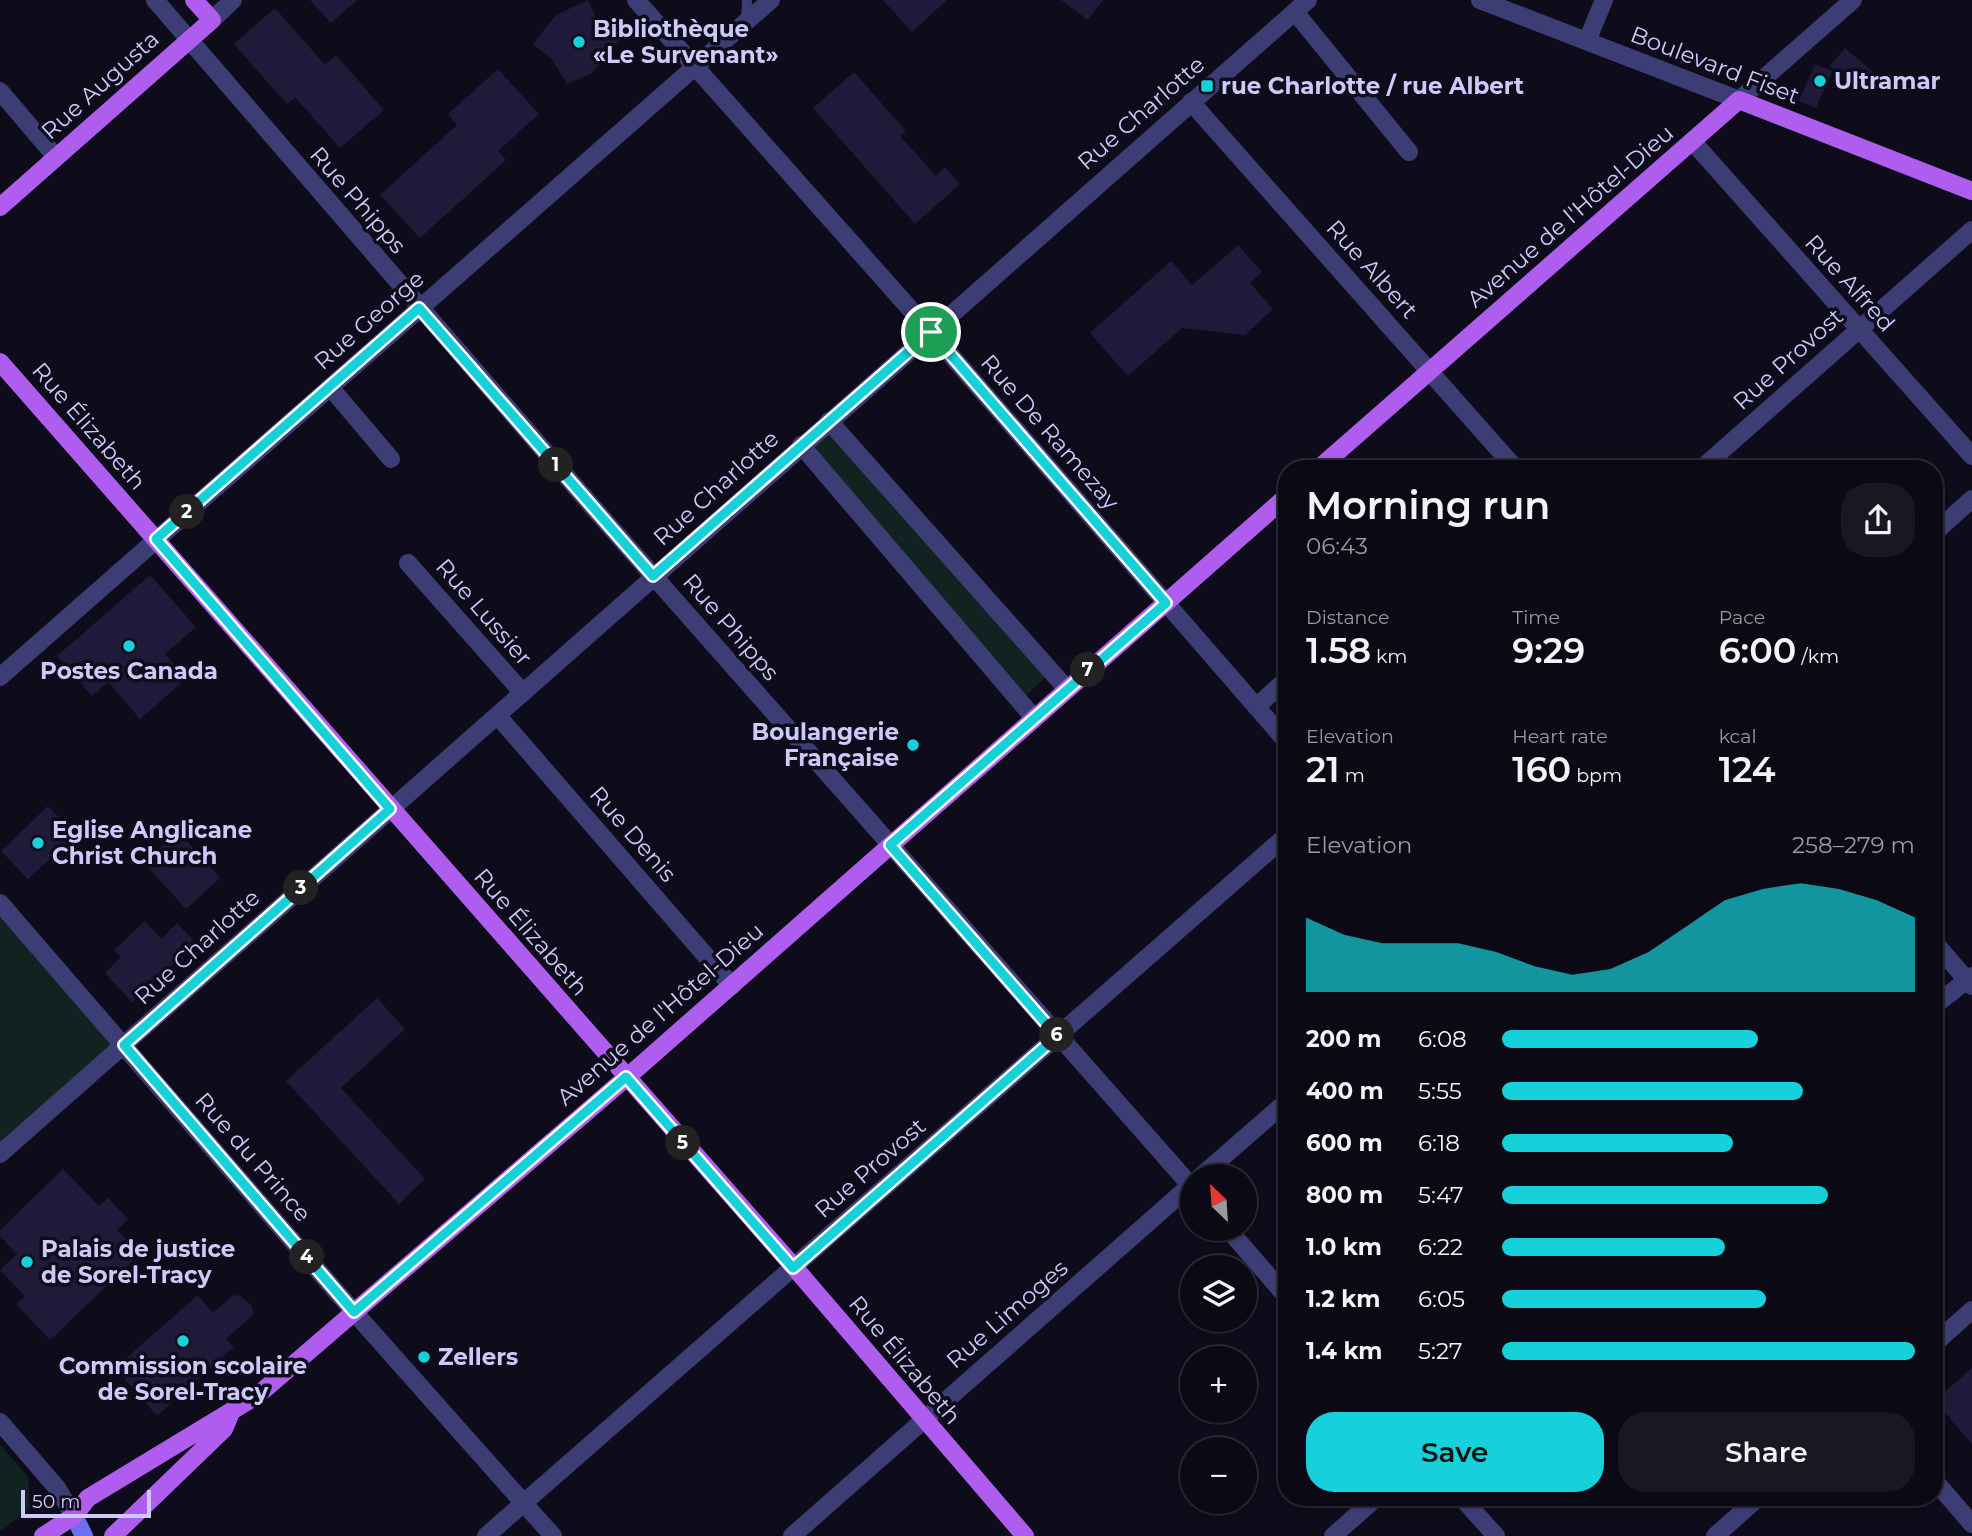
<!DOCTYPE html>
<meta charset="utf-8">
<style>
:root{--surface:#0a0914;--page:#181722;--text:#f1f3f6;--muted:#999aa0;--line:#2a2a34;--accent:#16d1da}
body{margin:0;font-family:Montserrat,sans-serif;background:var(--page);color:var(--text);height:100vh;display:flex;flex-direction:column;font-size:26px;white-space:nowrap}
*{box-sizing:border-box;margin:0}
p{font-size:23px;color:var(--muted)}
.icon{flex:none;width:38px;height:38px;fill:none;stroke:currentColor;stroke-width:2;stroke-linecap:round;stroke-linejoin:round}
.map{position:relative;flex:1;overflow:hidden}
.sheet{position:absolute;left:1278px;top:460px;width:665px;height:1046px;display:flex;flex-direction:column;background:var(--surface);border-radius:28px;box-shadow:0 2px 5px #0004,0 0 0 2px var(--line)}
.sheet>*{flex:none}
.needle{width:46px;rotate:335deg}
.controls{position:absolute;left:1180px;top:1164px;display:grid;gap:14px}
.controls a{display:grid;place-items:center;width:77px;height:77px;border-radius:50%;background:var(--surface);box-shadow:0 2px 5px #0004,0 0 0 2px var(--line);font-size:35px}
.scale{position:absolute;left:21px;bottom:18px;width:130px;box-sizing:border-box;padding-left:7px;border:4px solid #cdcafa;border-top:0;font-size:19px;line-height:24px;white-space:nowrap;color:#cdcafa;-webkit-text-stroke:5px #0e0c1a;paint-order:stroke}
.pin{position:absolute;display:grid;place-items:center;width:60px;height:60px;color:#fff;margin:-30px;border:4px solid #fff;border-radius:50%;box-shadow:0 2px 7px #0007}
.km{position:absolute;width:35px;height:35px;margin:-18px;border-radius:50%;background:#222;color:#fff;font-size:19px;line-height:35px;text-align:center}
.round{display:grid;place-items:center;flex:none;width:74px;height:74px;border-radius:28px;background:var(--page)}
.head{display:flex;align-items:center;justify-content:space-between;height:119px;padding:0 28px}
h1{font-size:38px;font-weight:600;line-height:52px}
.stats{display:grid;grid-template-columns:repeat(3,1fr);gap:10px;height:119px;padding:7px 28px}
.stats div{display:grid;align-content:center}
.stats b{font-size:35px;font-weight:600}
.stats small{font-size:19px;font-weight:400}
.stats p{font-size:19px}
.chart{height:196px;padding:14px 28px}
.chart p{display:flex;justify-content:space-between}
.chart svg{width:100%;height:126px;margin-top:7px;fill:var(--accent);opacity:.7}
.primary-button{display:flex;gap:14px;margin-top:auto;padding:14px 28px}
.primary-button a{flex:1;height:80px;border-radius:28px;background:var(--accent);color:#111;font-size:28px;font-weight:600;line-height:80px;text-align:center}
.primary-button a+a{background:var(--page);color:var(--text)}
ul{padding:0 28px;list-style:none;font-size:23px}
li{display:grid;grid-template-columns:112px 84px 1fr;align-items:center;height:52px}
li i{height:18px;border-radius:9px;background:var(--accent)}
.map>svg:first-child{display:block}
.green{fill:#102321}
.building{fill:#1f1a39}
.lines{fill:none;stroke-linecap:round;stroke-linejoin:round}
.service{stroke:#3c3d74;stroke-width:10}
.minor{stroke:#3c3d74;stroke-width:18}
.tertiary{stroke:#3c3d74;stroke-width:18}
.secondary{stroke:#6b6ff0;stroke-width:18}
.primary{stroke:#af5dee;stroke-width:18}
.route-casing{stroke:#fff;stroke-width:14}
.route{stroke:#16d1da;stroke-width:9}
.poi-dot{fill:#16d1da;stroke:#0e0c1a;stroke-width:2.5}
.labels{text-anchor:middle;dominant-baseline:central;stroke-width:7;stroke-linejoin:round;paint-order:stroke}
.poi-label{font-size:23px;font-weight:bold;fill:#cdcafa;stroke:#0e0c1a;text-anchor:start}
.street-label{font-size:23px;fill:#cdcafa;stroke:#0e0c1a}
</style>
<div class="map">
<svg width="1972" height="1536" viewBox="0 0 1972 1536">
<rect width="100%" height="100%" fill="#0e0c1a"/>
<path class="green" d="M823,420L1046,676L1027,695L793,447Z
M0,903L120,1041L0,1144Z
M0,1444L28,1477L30,1508L0,1531Z"/>
<path class="building" d="M310,0H357L331,23Z
M588,0L599,24L620,40L591,74L567,84L552,59L533,44L556,15Z
M883,0H947L912,32Z
M1061,0H1103L1088,20Z
M275,8L325,65L336,55L384,110L340,148L295,97L287,104L234,44Z
M1845,48L1877,75L1862,93L1830,66Z
M1815,64L1832,71L1816,108L1799,101Z
M498,69L539,114L498,151L506,160L420,238L380,195L457,125L448,114Z
M854,72L906,131L900,136L936,176L945,167L960,184L915,224L813,108Z
M1238,245L1262,272L1250,283L1273,309L1245,335L1182,328L1128,376L1090,333L1171,261L1192,285Z
M150,575L196,627L165,654L186,679L140,719L108,682L92,696L57,656Z
M48,806L76,835L28,879L1,851Z
M178,831L220,878L186,909L144,863Z
M145,921L161,939L177,923L196,943L132,1002L105,973L121,957L114,950Z
M377,998L405,1029L341,1088L425,1179L399,1204L286,1081Z
M63,1169L99,1206L108,1198L128,1219L117,1230L140,1254L50,1340L16,1304L25,1296L0,1270L17,1254L0,1236V1230Z
M198,1295L213,1313L232,1296L239,1295L251,1305L254,1314L226,1339L234,1347L157,1416L115,1368Z
M1972,1368V1444L1935,1401Z"/>
<g class="lines">
<path class="service" d="M746,20L747,0"/>
<path class="minor" d="M155,0L591,505L1192,1187
M636,0L943,346L1286,741
M1295,12L1409,152
M1587,41L1604,0
M0,91L56,157
M1191,102L1516,469
M1693,142L1972,456
M330,387L391,459
M829,421L1067,689
M801,445L1034,718
M1701,469L1972,230
M1934,533L1972,499
M408,563L523,693
M0,677L771,0
M1256,707L1286,680
M497,715L732,986
M0,903L354,1312L553,1536
M1934,942L1972,986
M1934,1006L1972,976
M0,1154L1308,0
M1201,1176L1286,1102
M1227,1228L1286,1296
M0,1422L57,1488L74,1516
M1462,1498L1496,1536
M486,1536L1286,836
M792,1536L1192,1184
M1333,1536L1376,1498"/>
<path class="tertiary" d="M1480,0L1739,100L1853,0
M212,20L233,0
M1934,1344L1972,1310
M1934,1480L1972,1524
M1715,1536L1758,1498"/>
<path class="secondary" d="M74,1516L84,1536"/>
<path class="primary" d="M0,207L212,20L194,0
M0,362L794,1267L1025,1536
M1318,469L1739,100L1972,191
M43,1536L74,1516L88,1498L258,1395L641,1065L1286,497
M113,1536L224,1429L230,1415"/>
</g>
<g class="lines">
<defs>
<path id="route" d="M419,308L653,576L931,332L1166,603L890,845L1057,1036L793,1268L626,1077L354,1312L124,1045L390,809L156,539Z"/>
</defs>
<use href="#route" class="route-casing"/>
<use href="#route" class="route"/>
</g>
<g class="poi-dot">
<circle cx="579" cy="42" r="7"/>
<circle cx="1820" cy="81" r="7"/>
<rect x="1200" y="79" width="14" height="14" rx="3.5"/>
<circle cx="129" cy="646" r="7"/>
<circle cx="913" cy="745" r="7"/>
<circle cx="38" cy="843" r="7"/>
<circle cx="27" cy="1262" r="7"/>
<circle cx="183" cy="1341" r="7"/>
<circle cx="424" cy="1357" r="7"/>
</g>
<g class="labels">
<g class="poi-label">
<text x="593" y="29">Bibliothèque<tspan x="593" dy="26">«Le Survenant»</tspan></text>
<text x="1834" y="81">Ultramar</text>
<text x="1221" y="86">rue Charlotte / rue Albert</text>
<text x="129" y="671" text-anchor="middle">Postes Canada</text>
<text x="899" y="732" text-anchor="end">Boulangerie<tspan x="899" dy="26">Française</tspan></text>
<text x="52" y="830">Eglise Anglicane<tspan x="52" dy="26">Christ Church</tspan></text>
<text x="41" y="1249">Palais de justice<tspan x="41" dy="26">de Sorel-Tracy</tspan></text>
<text x="438" y="1357">Zellers</text>
<text x="183" y="1366" text-anchor="middle">Commission scolaire<tspan x="183" dy="26">de Sorel-Tracy</tspan></text>
</g>
<g class="street-label">
<text transform="translate(1715 65) rotate(21)">Boulevard Fiset</text>
<text transform="translate(100 85) rotate(-42)">Rue Augusta</text>
<text transform="translate(1141 113) rotate(-41)">Rue Charlotte</text>
<text transform="translate(358 200) rotate(49)">Rue Phipps</text>
<text transform="translate(1570 216) rotate(-41)">Avenue de l'Hôtel-Dieu</text>
<text transform="translate(1372 269) rotate(48)">Rue Albert</text>
<text transform="translate(1850 283) rotate(48)">Rue Alfred</text>
<text transform="translate(369 320) rotate(-41)">Rue George</text>
<text transform="translate(1788 359) rotate(-42)">Rue Provost</text>
<text transform="translate(89 426) rotate(49)">Rue Élizabeth</text>
<text transform="translate(1050 432) rotate(49)">Rue De Ramezay</text>
<text transform="translate(716 488) rotate(-42)">Rue Charlotte</text>
<text transform="translate(484 612) rotate(49)">Rue Lussier</text>
<text transform="translate(731 627) rotate(49)">Rue Phipps</text>
<text transform="translate(633 834) rotate(49)">Rue Denis</text>
<text transform="translate(531 932) rotate(49)">Rue Élizabeth</text>
<text transform="translate(197 947) rotate(-42)">Rue Charlotte</text>
<text transform="translate(660 1014) rotate(-41)">Avenue de l'Hôtel-Dieu</text>
<text transform="translate(253 1157) rotate(49)">Rue du Prince</text>
<text transform="translate(870 1168) rotate(-41)">Rue Provost</text>
<text transform="translate(1007 1314) rotate(-41)">Rue Limoges</text>
<text transform="translate(905 1360) rotate(50)">Rue Élizabeth</text>
</g>
</g>
</svg>
<div class="controls">
<a><svg class="needle" viewBox="-14 -14 28 28"><path d="M0-13l5 13h-10z" fill="#e53935"/><path d="M0 13l5-13h-10z" fill="#999aa0"/></svg></a>
<a><svg class="icon" aria-label="layers" viewBox="0 0 24 24"><path d="M12 4l9 5-9 5-9-5zM3 14l9 5 9-5"/></svg></a>
<a>+</a>
<a>−</a>
</div>
<div class="scale">50 m</div>
<div class="pin" style="left:931px;top:332px;background:#1e9e55"><svg class="icon" aria-label="arrive" viewBox="0 0 24 24"><path d="M6 21V4h12l-3 4 3 4H6"/></svg></div>
<b class="km" style="left:556px;top:465px">1</b>
<b class="km" style="left:187px;top:512px">2</b>
<b class="km" style="left:301px;top:888px">3</b>
<b class="km" style="left:307px;top:1257px">4</b>
<b class="km" style="left:683px;top:1143px">5</b>
<b class="km" style="left:1057px;top:1035px">6</b>
<b class="km" style="left:1088px;top:670px">7</b>
<section class="sheet">
<div class="head"><div><h1>Morning run</h1><p>06:43</p></div><a class="round"><svg class="icon" aria-label="share" viewBox="0 0 24 24"><path d="M12 15V3M7 8l5-5 5 5M5 13v7h14v-7"/></svg></a></div>
<div class="stats">
<div><p>Distance</p><b>1.58<small> km</small></b></div>
<div><p>Time</p><b>9:29</b></div>
<div><p>Pace</p><b>6:00<small> /km</small></b></div>
</div>
<div class="stats">
<div><p>Elevation</p><b>21<small> m</small></b></div>
<div><p>Heart rate</p><b>160<small> bpm</small></b></div>
<div><p>kcal</p><b>124</b></div>
</div>
<div class="chart"><p><span>Elevation</span>258–279 m</p>
<svg viewBox="0 0 160 44" preserveAspectRatio="none"><path d="M0 44V18L10 24L20 27L30 27L40 27L50 30L60 35L70 38L80 36L90 30L100 21L110 12L120 8L130 6L140 8L150 12L160 18V44z"/></svg>
</div>
<ul>
<li><b>200 m</b>6:08<i style="width:62%"></i></li>
<li><b>400 m</b>5:55<i style="width:73%"></i></li>
<li><b>600 m</b>6:18<i style="width:56%"></i></li>
<li><b>800 m</b>5:47<i style="width:79%"></i></li>
<li><b>1.0 km</b>6:22<i style="width:54%"></i></li>
<li><b>1.2 km</b>6:05<i style="width:64%"></i></li>
<li><b>1.4 km</b>5:27<i style="width:100%"></i></li>
</ul>
<div class="primary-button"><a>Save</a><a>Share</a></div>
</section>
</div>
